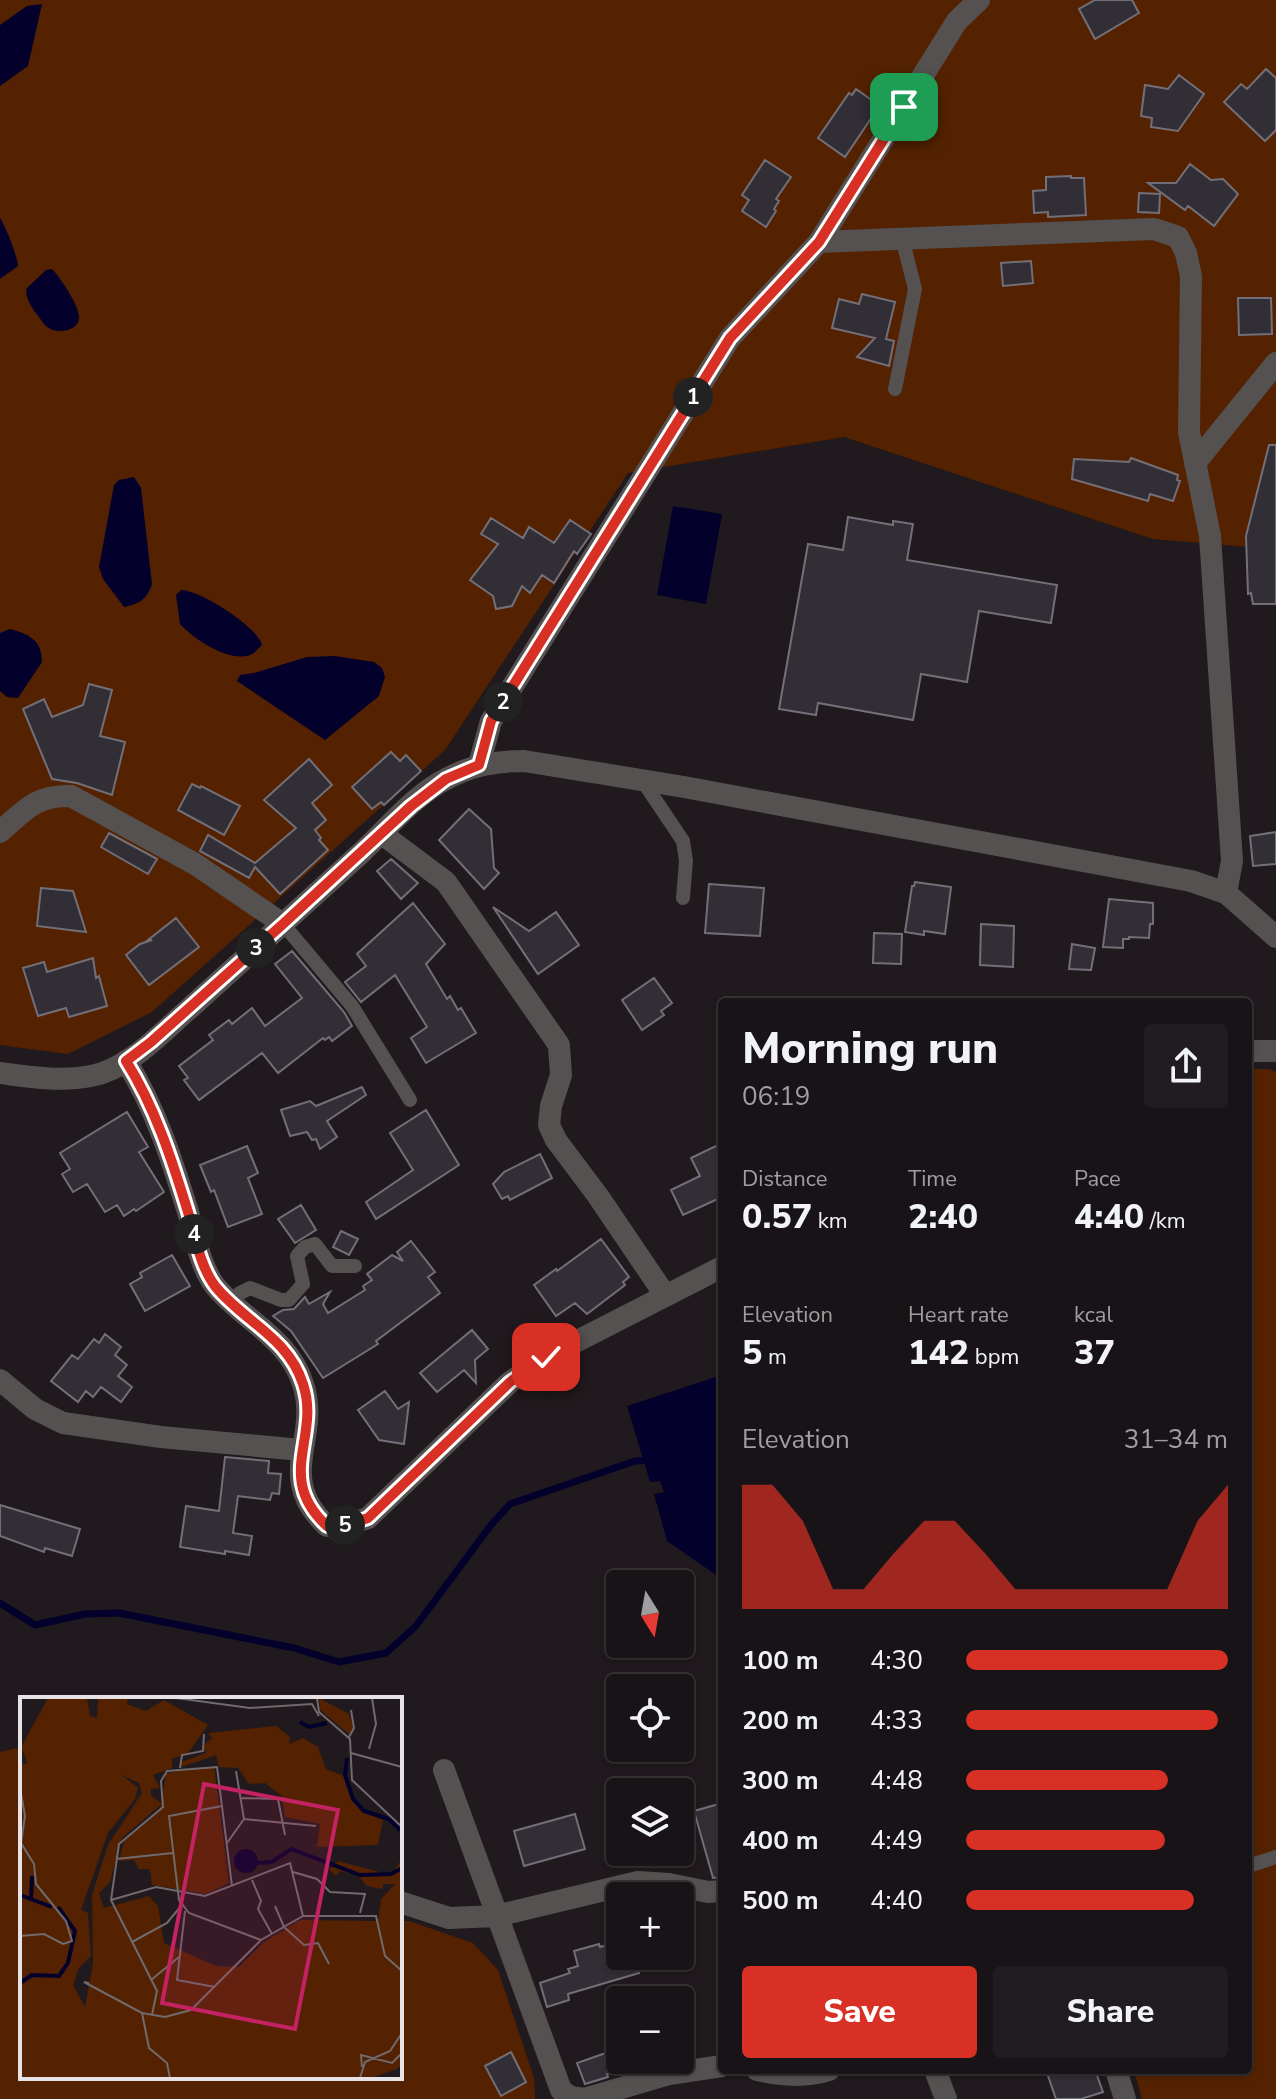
<!DOCTYPE html>
<meta charset="utf-8">
<style>
:root{--surface:#181316;--page:#211c1f;--text:#f1f3f6;--muted:#9f9ea1;--line:#363235;--accent:#d93025}
body{margin:0;font-family:"Nunito Sans",sans-serif;background:var(--page);color:var(--text);height:100vh;display:flex;flex-direction:column;font-size:30px;white-space:nowrap}
*{box-sizing:border-box;margin:0}
p{font-size:26px;color:var(--muted)}
.icon{flex:none;width:44px;height:44px;fill:none;stroke:currentColor;stroke-width:2;stroke-linecap:round;stroke-linejoin:round}
.map{position:relative;flex:1;overflow:hidden}
.drawer{position:absolute;left:718px;top:998px;width:534px;height:1076px;display:flex;flex-direction:column;background:var(--surface);border-radius:8px;box-shadow:0 2px 6px #0004,0 0 0 2px var(--line)}
.drawer>*{flex:none}
.needle{width:52px;rotate:169deg}
.controls{position:absolute;left:606px;top:1570px;display:grid;gap:16px}
.controls a{display:grid;place-items:center;width:88px;height:88px;border-radius:8px;background:var(--surface);box-shadow:0 2px 6px #0004,0 0 0 2px var(--line);font-size:40px}
.pin{position:absolute;display:grid;place-items:center;width:68px;height:68px;color:#fff;margin:-34px;border-radius:16px;box-shadow:0 4px 12px #0006}
.km{position:absolute;width:40px;height:40px;margin:-20px;border-radius:50%;background:#222;color:#fff;font-size:22px;line-height:40px;text-align:center}
.round{display:grid;place-items:center;flex:none;width:84px;height:84px;border-radius:8px;background:var(--page)}
.summary{display:flex;align-items:center;justify-content:space-between;height:136px;padding:0 24px}
h1{font-size:44px;font-weight:800;line-height:60px}
.metrics{display:grid;grid-template-columns:repeat(3,1fr);gap:12px;height:136px;padding:8px 24px}
.metrics div{display:grid;align-content:center}
.metrics b{font-size:34px;font-weight:800}
.metrics small{font-size:22px;font-weight:400}
.metrics p{font-size:22px}
.chart{height:224px;padding:16px 24px}
.chart p{display:flex;justify-content:space-between}
.chart svg{width:100%;height:144px;margin-top:8px;fill:var(--accent);opacity:.7}
.button{display:flex;gap:16px;margin-top:auto;padding:16px 24px}
.button a{flex:1;height:92px;border-radius:8px;background:var(--accent);color:#fff;font-size:32px;font-weight:800;line-height:92px;text-align:center}
.button a+a{background:var(--page);color:var(--text)}
ul{padding:0 24px;list-style:none;font-size:26px}
li{display:grid;grid-template-columns:128px 96px 1fr;align-items:center;height:60px}
li i{height:20px;border-radius:10px;background:var(--accent)}
.map>svg:first-child{display:block}
.green{fill:#542200}
.water{fill:#03012c}
.lines{fill:none;stroke-linecap:round;stroke-linejoin:round}
.stream{stroke:#03012c;stroke-width:7}
.building{fill:#312e35;stroke:#736f78;stroke-width:2}
.service{stroke:#555151;stroke-width:14}
.minor{stroke:#555151;stroke-width:22}
.tertiary{stroke:#555151;stroke-width:22}
.route-casing{stroke:#fff;stroke-width:16}
.route{stroke:#d93025;stroke-width:10}
.inset-river{fill:none;stroke:#03012c;stroke-width:4}
.inset-road{fill:none;stroke:#70696d;stroke-width:2}
.view{fill:#c42262;fill-opacity:0.15;stroke:#c42262;stroke-width:4}
.inset-edge{fill:none;stroke:#e7e2e5;stroke-width:4}
</style>
<div class="map">
<svg width="1276" height="2099" viewBox="0 0 1276 2099">
<rect width="100%" height="100%" fill="#20191d"/>
<path class="green" d="M0,0H1276V549L1153,539L844,437L628,473L445,750L152,1012L68,1054L0,1045Z
M1248,1069H1269L1276,1072V2099H1142L1134,2070H1248Z
M22,1747V2077H400V1921H409L473,1943L498,1970L534,2078L535,2099H0V1752Z"/>
<path class="water" d="M42,4L28,66L0,86V25L27,6Z
M0,218C5,225 18,257 18,266L0,279Z
M52,269C60,277 81,308 79,319C77,332 56,334 47,327C43,324 39,316 35,312C30,304 26,299 26,289L46,270Z
M134,477L141,488L152,584C147,599 140,604 124,607L103,579L99,567L114,485L119,480Z
M673,506L722,514L706,604L657,595Z
M181,590C200,590 258,627 262,645C258,648 256,652 252,654C232,665 192,638 180,624L176,595Z
M10,629C29,634 42,640 42,662L18,698L7,697L0,691V633Z
M335,656L374,662L382,668L385,677L379,696L325,740L237,681L240,675L254,673L307,657Z
M722,1375V1579L667,1541L654,1494L664,1492L660,1481L650,1482L627,1406Z"/>
<g class="lines">
<path class="stream" d="M0,1603L35,1625L85,1614L119,1613L294,1648L339,1662L386,1653L416,1626L491,1525L510,1504L635,1461L652,1460"/>
</g>
<path class="building" d="M1095,0H1132L1139,13L1095,39L1079,9Z
M1266,69L1276,78V130L1265,141L1224,102L1241,84L1247,89Z
M1179,75L1204,94L1178,131L1151,127L1152,118L1141,116L1145,85L1168,89Z
M856,89L877,104L873,109L876,111L845,157L818,138L849,93L852,95Z
M765,160L791,177L776,199L779,201L774,209L776,211L766,227L742,211L749,200L742,195Z
M1190,164L1211,180L1223,179L1238,194L1214,226L1188,206L1185,210L1148,183H1176Z
M1071,176V178H1084L1086,215L1048,217V212L1034,213L1033,191L1046,190V177Z
M1139,193L1160,194L1159,213L1138,212Z
M1031,261L1033,283L1003,286L1001,263Z
M862,294L895,302L886,339L894,341L889,366L857,357L875,338L832,328L839,299L859,304Z
M1238,298H1271L1272,334L1239,335Z
M1269,445H1276V604H1253L1251,593L1248,594L1246,536Z
M1131,458L1178,475L1177,480L1180,481L1173,501L1150,494L1148,501L1072,479L1074,459L1129,462Z
M848,517L893,525V521L913,524L907,560L1057,585L1051,623L979,611L967,682L921,674L913,720L818,703L816,715L779,709L808,544L843,550Z
M491,518L523,538L529,527L554,543L570,520L591,534L577,554L574,551L554,583L542,575L530,593L522,586L512,606L496,609L493,596L470,580L498,544L481,534Z
M89,684L112,690L100,736L125,742L112,795L77,783L52,779L23,709L44,699L52,717L83,705Z
M391,752L400,761L406,755L421,771L384,805L381,802L372,809L352,787Z
M309,759L332,785L312,803L326,820L315,830L321,838L319,840L328,850L280,894L255,867L249,878L200,851L208,835L255,863L296,828L264,800Z
M192,784L200,788L201,786L240,806L224,835L178,810Z
M469,809L491,829L494,868L499,873L484,889L439,840Z
M1276,832V864L1253,866L1250,836Z
M109,833L157,859L148,874L101,847Z
M391,859L418,883L401,899L377,871Z
M915,882L951,887L945,934L924,931V935L905,932L912,886H914Z
M709,884L764,888L760,936L705,933Z
M41,888L73,891L86,932L37,926Z
M1109,899L1153,903V924H1150L1149,938L1129,937V939H1123V948L1103,947Z
M413,903L445,944L426,964L447,999L450,996L458,1010L461,1008L476,1033L426,1063L411,1038L427,1027L395,975L361,1002L345,982L366,966L357,954Z
M493,907L529,931L556,912L579,945L538,974Z
M176,918L199,947L149,985L126,955L140,944L152,940H148Z
M981,924L1014,926L1013,967L980,965Z
M874,933L902,934L901,964L873,963Z
M1072,944L1095,948L1091,970L1069,969Z
M292,951L344,1012L352,1026L332,1041L329,1037L325,1040L323,1038L278,1073L262,1053L199,1100L184,1080L188,1078L179,1066L213,1040L209,1035L229,1020L232,1024L252,1008L265,1026L302,998L275,964Z
M93,958L96,978L99,976L107,1006L69,1017L66,1008L38,1016L23,968L44,962L47,972Z
M654,978L672,1003L661,1011L664,1015L642,1030L622,1000Z
M362,1087L366,1095L327,1121L337,1137L320,1149L316,1139L312,1140L307,1132L290,1136L281,1110L310,1101L316,1106Z
M426,1110L459,1165L376,1219L366,1202L413,1170L390,1133Z
M127,1112L148,1147L139,1152L164,1192L136,1211L134,1209L124,1216L117,1205L105,1212L87,1184L73,1192L62,1174L70,1169L60,1153Z
M722,1143V1197L683,1215L671,1190L700,1176L691,1158Z
M247,1146L258,1173L248,1178L262,1214L228,1227L214,1190L211,1192L200,1165Z
M540,1154L552,1178L510,1200L508,1196L502,1199L493,1184L504,1172Z
M301,1205L316,1230L295,1243L278,1219Z
M341,1231L358,1239L349,1255L333,1247Z
M601,1239L629,1277L623,1282L625,1285L587,1314L575,1303L556,1316L534,1285L556,1269L557,1271Z
M411,1241L435,1272L428,1277L440,1293L376,1341L378,1344L323,1378L291,1331L273,1316L283,1310L294,1309L305,1297L309,1304L330,1292L323,1304L328,1313L365,1290L363,1286L372,1280L367,1274L392,1255L403,1261L397,1252Z
M172,1255L190,1286L145,1311L130,1284L142,1277L140,1273Z
M472,1330L488,1349L475,1360L476,1383L464,1370L437,1392L420,1373Z
M105,1334L121,1347L115,1355L127,1365L118,1376L132,1387L121,1402L101,1387L93,1397L86,1391L78,1402L51,1381L72,1355L78,1359L94,1339L99,1343Z
M385,1391L398,1409L409,1402L404,1444L379,1440L358,1410Z
M225,1457L269,1461L268,1473L281,1474L279,1494L272,1493L270,1500L238,1496L233,1533L252,1536L249,1555L225,1551V1554L180,1547L186,1506L219,1511Z
M0,1505L80,1529L72,1556L45,1548L44,1552L0,1536Z
M722,1803V1877L713,1878L694,1811Z
M575,1814L585,1849L524,1866L514,1831Z
M620,1942V1956H634L639,1973L568,1994L569,2000L547,2007L540,1983L570,1973L568,1969L578,1966L574,1951L599,1944L600,1947Z
M620,2048V2070L607,2074L608,2077L585,2084L577,2063Z
M511,2052L526,2082L501,2096L485,2066Z
M1046,2070H1095L1103,2092L1081,2099H1056Z"/>
<g class="lines">
<path class="service" d="M895,389L915,289L902,238
M642,780L683,841L686,861L683,898
M283,924L352,1006L410,1100
M232,1301L240,1293L250,1288L281,1300H289L303,1284L297,1256L305,1247L315,1244L332,1266H355
M1248,1866L1276,1857"/>
<path class="minor" d="M819,242L1154,229L1178,237L1186,253L1191,276L1189,432L1210,536L1232,861L1226,893
M1195,463L1276,363
M479,765L491,721L730,338L819,242L957,21L979,0
M0,832C25,810 36,795 71,796L195,864L283,924
M382,834L446,882L559,1045L561,1075L551,1106L549,1125L556,1140L598,1196L665,1295
M1248,1051H1276
M126,1061C155,1107 172,1160 188,1212C195,1236 200,1266 215,1286C244,1321 288,1337 303,1384C321,1438 274,1477 327,1526L347,1525L368,1518L510,1382L546,1357L722,1267
M0,1380L35,1409L63,1423L161,1437L301,1450
M444,1770L561,2090L570,2097L584,2099L669,2074L722,2066
M400,1902L449,1918L496,1916L638,1882L669,1884L708,1892L722,1891
M757,2070C781,2075 804,2078 829,2070
M935,2070L946,2099
M1116,2070L1125,2099"/>
<path class="tertiary" d="M0,1073C30,1077 60,1082 91,1076C129,1069 161,1033 190,1008C247,957 304,905 361,853C388,828 415,794 448,778C473,765 496,761 524,761L684,787L1191,881L1226,893L1276,937"/>
</g>
<g class="lines">
<defs>
<path id="route" d="M546,1357L510,1382L368,1518L347,1525L327,1526C274,1477 321,1437 303,1384C288,1337 244,1322 215,1286C200,1266 195,1236 188,1212C172,1160 155,1107 126,1061L151,1042L283,924L411,806L446,779L479,765L491,721L730,338L819,242L904,107"/>
</defs>
<use href="#route" class="route-casing"/>
<use href="#route" class="route"/>
</g>
<g transform="translate(20 1697)">
<rect width="382" height="382" fill="#20191d"/>
<path d="M28,1H67L70,19L77,21L78,1H108L107,7L126,14L144,3L188,28L168,56L152,62V71L133,78L140,91L131,92V98L142,107L102,141L90,185L79,196L84,211L129,199L138,209L144,246L196,269L219,270L244,245L280,223L358,224L361,202L375,187H363V192L346,189L339,179L320,174L316,179L309,173L318,164L371,178L382,162V367L377,372L351,381H0V66L8,67L1,50ZM102,78L119,86L122,96L88,148L72,198L73,266L65,310L53,288L59,271L71,259L68,216L61,213L88,136L115,102L118,91ZM299,1L329,17L334,31L330,38L300,13ZM256,29L270,40L269,47L283,41L298,50L306,72L324,79L334,104L345,116L363,123L358,148L297,150L300,127L265,120L262,99L245,86L229,87L218,71L199,70L196,58L162,70L161,65L186,56L183,49L192,41L188,36ZM194,69L209,186L186,197L132,188L130,172H119L114,163L99,164L104,144L140,114L146,76Z" fill="#542200" fill-rule="evenodd"/>
<path d="M214 164a12 12 0 1 1 24 0a12 12 0 1 1-24 0Z" fill="#03012c"/>
<path class="inset-river" d="M280,25L289,30L307,26M327,61L325,78L333,102L344,114L369,122L380,133M235,166L252,165L271,152L340,178L371,177L382,171M0,198L32,210M11,203L12,179M0,286L12,278L39,279L48,266L55,234L38,210"/>
<path class="inset-road" d="M156,1L230,11L292,7L299,19M297,1L299,15L330,42L332,83L382,130M329,40L334,31L331,13M349,52L356,27L352,1M331,56L382,70M160,71L162,58L183,54L184,37M0,91L5,119L1,146L14,167L16,187L46,224L52,244L43,247L24,237L0,239M220,101L258,102L265,138M202,109L149,119L159,203L169,216L241,243M224,122L296,129M207,146L224,122L216,74M96,162L153,156M273,175L297,182L310,195L345,197L340,216M232,183L241,204L238,212L252,237M91,203L136,190L185,199L270,166L283,219M255,209L264,230L284,248L298,246L309,267M165,214L157,283L195,290M112,245L147,226L161,209M131,283L159,260M69,286L64,285L122,316M132,318L137,294L91,203L99,147L143,110L141,84L147,74L197,70L212,189M342,370L341,358L372,366L382,356M150,381L147,366L129,351L122,316L145,320L171,313L241,243L283,219H356L365,259L382,274M340,381L345,365L370,354L382,336"/>
<path class="view" d="M184,87L318,113L275,332L142,306Z"/>
<rect width="382" height="382" class="inset-edge"/>
</g>
</svg>
<div class="controls">
<a><svg class="needle" viewBox="-14 -14 28 28"><path d="M0-13l5 13h-10z" fill="#e53935"/><path d="M0 13l5-13h-10z" fill="#9f9ea1"/></svg></a>
<a><svg class="icon" aria-label="locate" viewBox="0 0 24 24"><circle cx="12" cy="12" r="6"/><path d="M12 2v4M12 18v4M2 12h4M18 12h4"/></svg></a>
<a><svg class="icon" aria-label="layers" viewBox="0 0 24 24"><path d="M12 4l9 5-9 5-9-5zM3 14l9 5 9-5"/></svg></a>
<a>+</a>
<a>−</a>
</div>
<div class="pin" style="left:904px;top:107px;background:#1e9e55"><svg class="icon" aria-label="arrive" viewBox="0 0 24 24"><path d="M6 21V4h12l-3 4 3 4H6"/></svg></div>
<div class="pin" style="left:546px;top:1357px;background:#d93025"><svg class="icon" aria-label="check" viewBox="0 0 24 24"><path d="M5 12l5 5 9-10"/></svg></div>
<b class="km" style="left:693px;top:397px">1</b>
<b class="km" style="left:503px;top:702px">2</b>
<b class="km" style="left:256px;top:948px">3</b>
<b class="km" style="left:194px;top:1234px">4</b>
<b class="km" style="left:345px;top:1525px">5</b>
<section class="drawer">
<div class="summary"><div><h1>Morning run</h1><p>06:19</p></div><a class="round"><svg class="icon" aria-label="share" viewBox="0 0 24 24"><path d="M12 15V3M7 8l5-5 5 5M5 13v7h14v-7"/></svg></a></div>
<div class="metrics">
<div><p>Distance</p><b>0.57<small> km</small></b></div>
<div><p>Time</p><b>2:40</b></div>
<div><p>Pace</p><b>4:40<small> /km</small></b></div>
</div>
<div class="metrics">
<div><p>Elevation</p><b>5<small> m</small></b></div>
<div><p>Heart rate</p><b>142<small> bpm</small></b></div>
<div><p>kcal</p><b>37</b></div>
</div>
<div class="chart"><p><span>Elevation</span>31–34 m</p>
<svg viewBox="0 0 160 44" preserveAspectRatio="none"><path d="M0 44V6L10 6L20 17L30 38L40 38L50 27L60 17L70 17L80 27L90 38L100 38L110 38L120 38L130 38L140 38L150 17L160 6V44z"/></svg>
</div>
<ul>
<li><b>100 m</b>4:30<i style="width:100%"></i></li>
<li><b>200 m</b>4:33<i style="width:96%"></i></li>
<li><b>300 m</b>4:48<i style="width:77%"></i></li>
<li><b>400 m</b>4:49<i style="width:76%"></i></li>
<li><b>500 m</b>4:40<i style="width:87%"></i></li>
</ul>
<div class="button"><a>Save</a><a>Share</a></div>
</section>
</div>
